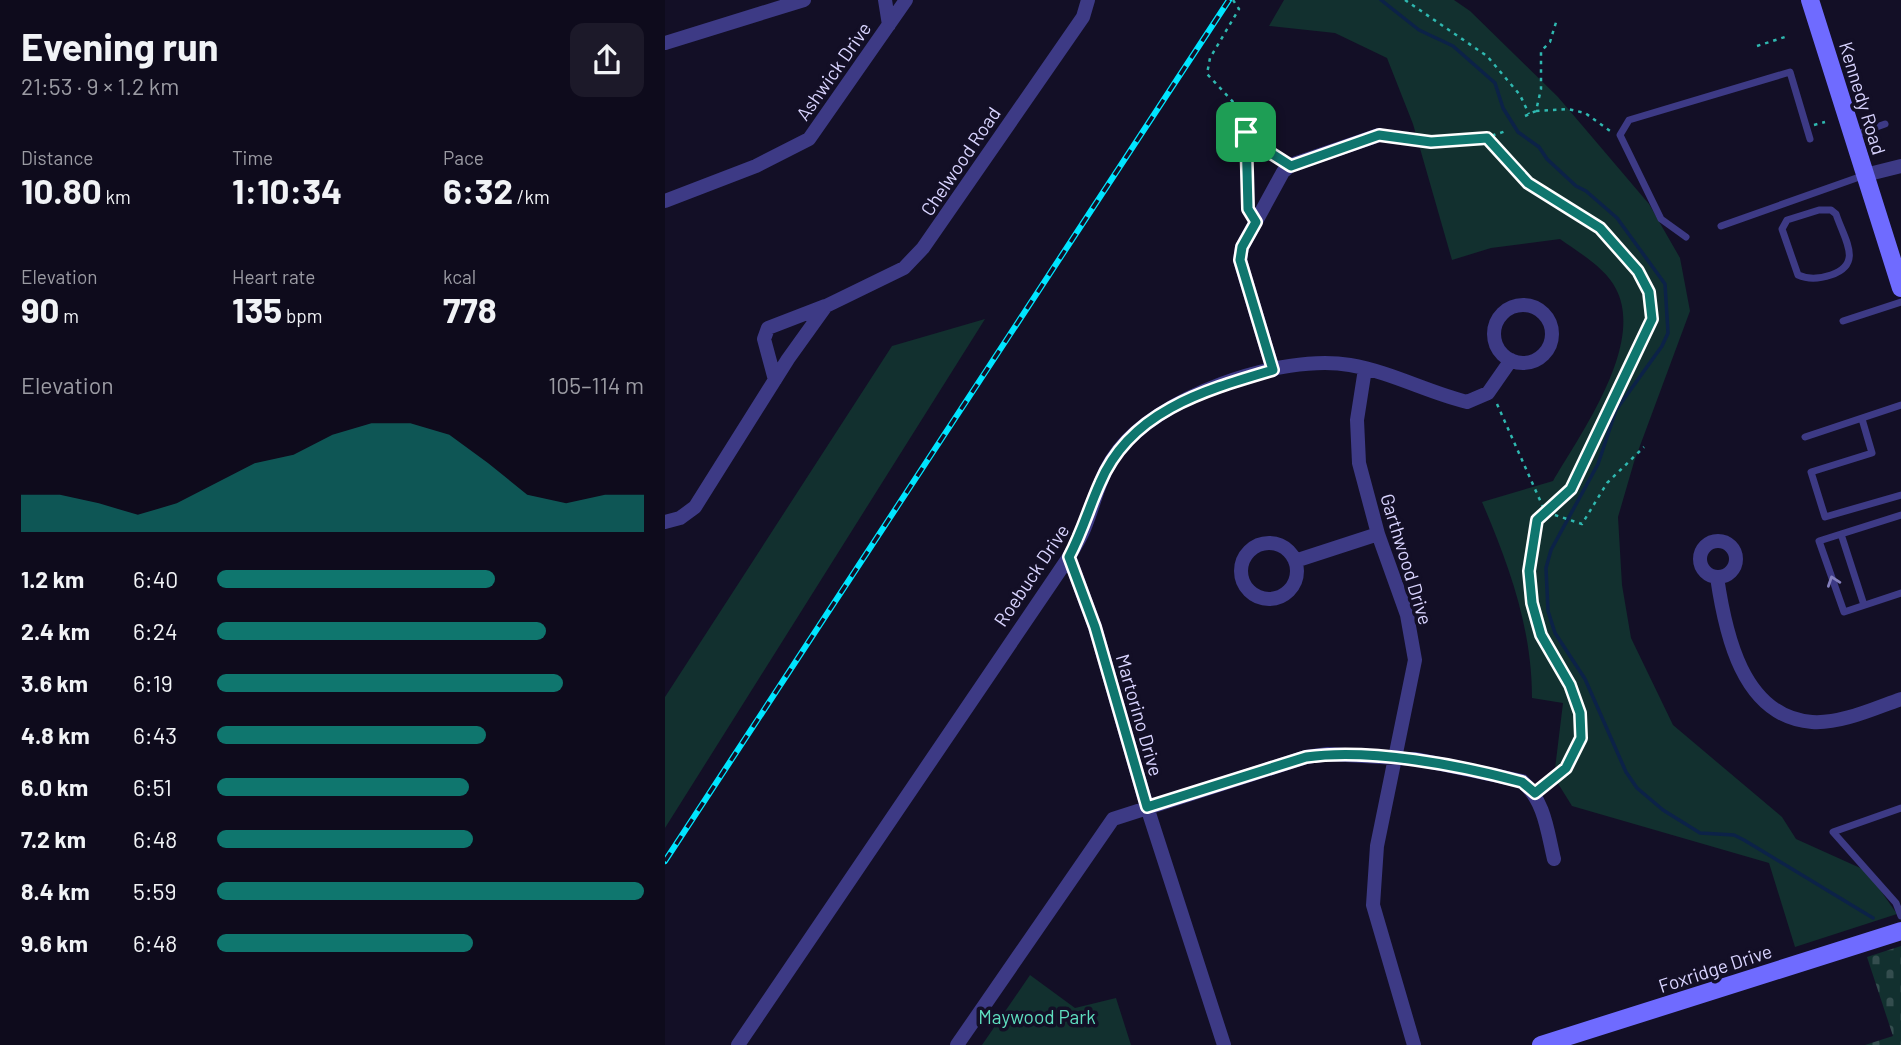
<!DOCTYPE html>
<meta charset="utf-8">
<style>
:root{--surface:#0e0b1c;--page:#1c1929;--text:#f1f3f6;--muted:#9b9ba3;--accent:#0f766e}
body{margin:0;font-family:Barlow,sans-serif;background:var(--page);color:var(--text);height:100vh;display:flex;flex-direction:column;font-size:26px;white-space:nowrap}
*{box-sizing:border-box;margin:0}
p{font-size:23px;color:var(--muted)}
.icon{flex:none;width:38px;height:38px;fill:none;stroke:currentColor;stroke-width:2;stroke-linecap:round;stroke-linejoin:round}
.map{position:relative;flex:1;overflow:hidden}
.panel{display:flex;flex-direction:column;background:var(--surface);width:665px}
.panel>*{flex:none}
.pin{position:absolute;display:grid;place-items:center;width:60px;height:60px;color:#fff;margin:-30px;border-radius:14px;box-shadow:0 4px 10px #0006}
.round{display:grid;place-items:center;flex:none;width:74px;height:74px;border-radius:14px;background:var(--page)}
.summary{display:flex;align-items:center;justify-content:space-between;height:119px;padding:0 21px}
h1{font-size:38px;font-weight:700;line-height:52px}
.figures{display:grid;grid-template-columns:repeat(3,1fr);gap:10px;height:119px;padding:7px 21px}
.figures div{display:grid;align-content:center}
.figures b{font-size:35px;font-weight:700}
.figures small{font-size:19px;font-weight:400}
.figures p{font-size:19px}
.chart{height:196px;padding:14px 21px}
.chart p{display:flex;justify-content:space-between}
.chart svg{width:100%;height:126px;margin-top:7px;fill:var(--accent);opacity:.7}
ul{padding:0 21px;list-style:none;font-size:23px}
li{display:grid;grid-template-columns:112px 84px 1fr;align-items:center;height:52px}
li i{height:18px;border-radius:9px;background:var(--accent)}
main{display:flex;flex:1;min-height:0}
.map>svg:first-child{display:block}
.green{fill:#12302f}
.cemetery{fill:url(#cemetery-stones)}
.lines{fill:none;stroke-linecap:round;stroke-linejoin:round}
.stream{stroke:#0c2248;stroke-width:3.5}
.path{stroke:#2fb8b0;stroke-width:2.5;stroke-dasharray:3.5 5;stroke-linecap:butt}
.lane{stroke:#3d3a85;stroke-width:7}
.street{stroke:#3d3a85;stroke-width:14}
.secondary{stroke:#6f6bff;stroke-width:18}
.rail-casing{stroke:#00e5ff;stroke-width:6}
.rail{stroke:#130f26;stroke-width:3.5;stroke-dasharray:10;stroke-linecap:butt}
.oneway{stroke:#837fbc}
.route-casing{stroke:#fff;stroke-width:14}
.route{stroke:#0f766e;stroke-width:9}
.labels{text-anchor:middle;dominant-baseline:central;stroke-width:7;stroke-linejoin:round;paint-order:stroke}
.street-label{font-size:19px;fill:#d9d4ff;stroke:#130f26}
.park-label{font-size:19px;fill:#5fe0c0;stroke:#130f26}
</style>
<main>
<section class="panel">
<div class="summary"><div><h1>Evening run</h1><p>21:53 · 9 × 1.2 km</p></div><a class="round"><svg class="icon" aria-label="share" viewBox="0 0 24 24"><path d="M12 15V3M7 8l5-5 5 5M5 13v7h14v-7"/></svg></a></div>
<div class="figures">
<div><p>Distance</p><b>10.80<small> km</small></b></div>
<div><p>Time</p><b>1:10:34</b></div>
<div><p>Pace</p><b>6:32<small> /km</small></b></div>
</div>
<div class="figures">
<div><p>Elevation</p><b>90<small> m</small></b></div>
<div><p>Heart rate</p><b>135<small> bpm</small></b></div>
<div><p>kcal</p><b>778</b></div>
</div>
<div class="chart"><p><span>Elevation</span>105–114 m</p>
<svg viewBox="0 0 160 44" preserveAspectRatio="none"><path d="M0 44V31L10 31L20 34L30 38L40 34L50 27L60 20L70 17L80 10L90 6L100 6L110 10L120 20L130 31L140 34L150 31L160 31V44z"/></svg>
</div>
<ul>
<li><b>1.2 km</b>6:40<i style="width:65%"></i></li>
<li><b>2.4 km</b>6:24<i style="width:77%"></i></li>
<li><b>3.6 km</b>6:19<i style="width:81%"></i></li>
<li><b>4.8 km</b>6:43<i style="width:63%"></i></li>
<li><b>6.0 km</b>6:51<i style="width:59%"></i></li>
<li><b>7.2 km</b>6:48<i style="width:60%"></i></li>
<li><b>8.4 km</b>5:59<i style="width:100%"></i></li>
<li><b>9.6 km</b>6:48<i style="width:60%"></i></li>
</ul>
</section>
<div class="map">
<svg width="1236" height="1045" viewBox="0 0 1236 1045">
<defs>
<pattern id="cemetery-stones" width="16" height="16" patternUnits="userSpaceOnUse" patternTransform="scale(1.75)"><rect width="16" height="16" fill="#12302f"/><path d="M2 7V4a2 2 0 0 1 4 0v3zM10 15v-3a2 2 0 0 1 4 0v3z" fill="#344d4e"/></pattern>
</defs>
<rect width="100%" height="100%" fill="#130f26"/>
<path class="green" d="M619,0H789L805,11L893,97L984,204L1015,258L1025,311L969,462L953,517L957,585L966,638L1008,725L1117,817L1131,839L1202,871L1232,914L1130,947L1104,863L907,806L889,777L898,703L867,698C867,628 844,565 817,502L888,481C916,433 980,344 951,289C941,268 913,252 895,239L826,248L787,260L748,124L722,58L670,33L604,26Z
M320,319L0,828V697L227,346Z
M365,975L410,1008L451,998L466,1045H317Z"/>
<path class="cemetery" d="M1236,946V1045H1200L1228,1036L1202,957Z"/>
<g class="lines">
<path class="stream" d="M716,0L754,30L788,46L830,83L838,108L853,132L874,147L882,159L911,186L921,191L952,218L1000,284L1003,333L997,346L951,410L933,464L886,550L881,568L883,611L890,633L920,679L961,772L972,788L998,810L1035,833L1069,835L1079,840L1208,918"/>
<path class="path" d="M568,0L574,9L545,58L542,74L571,105L581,132L593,145L615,159
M740,0L822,56L855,95L864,114
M1092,46L1123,36
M871,111L903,109L920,113L948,133
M860,116L871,111L876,89V51L885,42L892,19
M1149,125L1160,122
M581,132L583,209
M726,137C764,145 807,145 843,130
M822,138L864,182L935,228L973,271L984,292L987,319L906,489L872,520L864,571L867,603L876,635L905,685L915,713L916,738L901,768L879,786
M832,404L878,507L884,513L917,524L942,483L979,447"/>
<path class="lane" d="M1189,135L1220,124
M1154,210H1166L1171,214C1179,239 1199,264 1166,275C1154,279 1144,280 1133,275L1117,229L1122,220Z
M1056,226L1200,175
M1021,237L996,219L955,135L964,120L1125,72L1145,139
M1178,321L1236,302
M1197,419L1207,453L1146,472L1160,517L1236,495
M1140,437L1236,405
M1236,515L1154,541L1179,612L1236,593
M1176,534L1199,605
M1236,808L1168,832L1231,903L1236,916"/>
<path class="street" d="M220,0L224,25
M0,43L139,0
M1200,175L1236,166
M0,201L91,166L144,139L241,0
M829 334a29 29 0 1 1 58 0a29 29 0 1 1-58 0Z
M700,369L692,420L694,463L713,534L742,615L750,660L712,846L708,905L749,1045
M608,370L575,260L577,247L618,172L626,165L714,135
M110,380L99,339L103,328L160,306
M0,522L15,518L30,507L123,359L161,306L239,268L258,248L418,17L423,0
M1035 559a18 18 0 1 1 36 0a18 18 0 1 1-36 0Z
M576 571a28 28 0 1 1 56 0a28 28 0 1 1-56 0Z
M404,557L430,627L482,807L559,1045
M630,561L713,534
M1052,577C1060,632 1077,717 1147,722C1176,724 1210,708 1236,699
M73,1045L404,557C410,546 417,536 421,524C430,501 435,476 450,455C490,397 616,353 685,365C726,372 762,392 802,402L823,393L846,360
M292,1045L448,819L641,757L663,754L751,759L857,781C880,802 882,830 889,859"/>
<path class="secondary" d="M1145,0L1236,288
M876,1045L1236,931"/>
<defs>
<path id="rail" d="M0,861L564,0"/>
</defs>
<use href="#rail" class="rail-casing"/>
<use href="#rail" class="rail"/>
</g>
<defs><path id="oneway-chevron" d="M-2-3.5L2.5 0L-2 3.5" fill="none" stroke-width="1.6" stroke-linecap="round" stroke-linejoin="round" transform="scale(1.75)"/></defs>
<use class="oneway" href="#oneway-chevron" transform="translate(1168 581) rotate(-109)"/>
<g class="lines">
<defs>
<path id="route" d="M581,132L593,145L626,166L714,135L766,142L822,138L863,183L935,228L973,271L984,292L987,319L906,489L872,520L864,571L867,603L876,635L905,685L915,713L916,738L901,768L870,793L857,782C794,765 705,748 641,757L482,807L430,627L404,557C418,530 423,510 435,483C465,411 540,390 608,370L575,260L577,247L591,222L583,209Z"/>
</defs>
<use href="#route" class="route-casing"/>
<use href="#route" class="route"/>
</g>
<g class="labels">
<g class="street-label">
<text transform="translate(168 71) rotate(-55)">Ashwick Drive</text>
<text transform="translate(1198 98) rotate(73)">Kennedy Road</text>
<text transform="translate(295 161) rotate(-56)">Chelwood Road</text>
<text transform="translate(742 559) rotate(73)">Garthwood Drive</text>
<text transform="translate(366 575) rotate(-56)">Roebuck Drive</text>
<text transform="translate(475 715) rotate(74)">Martorino Drive</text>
<text transform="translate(1050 968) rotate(-18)">Foxridge Drive</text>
</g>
<g class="park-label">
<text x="372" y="1016">Maywood Park</text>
</g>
</g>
</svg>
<div class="pin" style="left:581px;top:132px;background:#1e9e55"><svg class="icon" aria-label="arrive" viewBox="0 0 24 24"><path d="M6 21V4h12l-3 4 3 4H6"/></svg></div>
</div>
</main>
